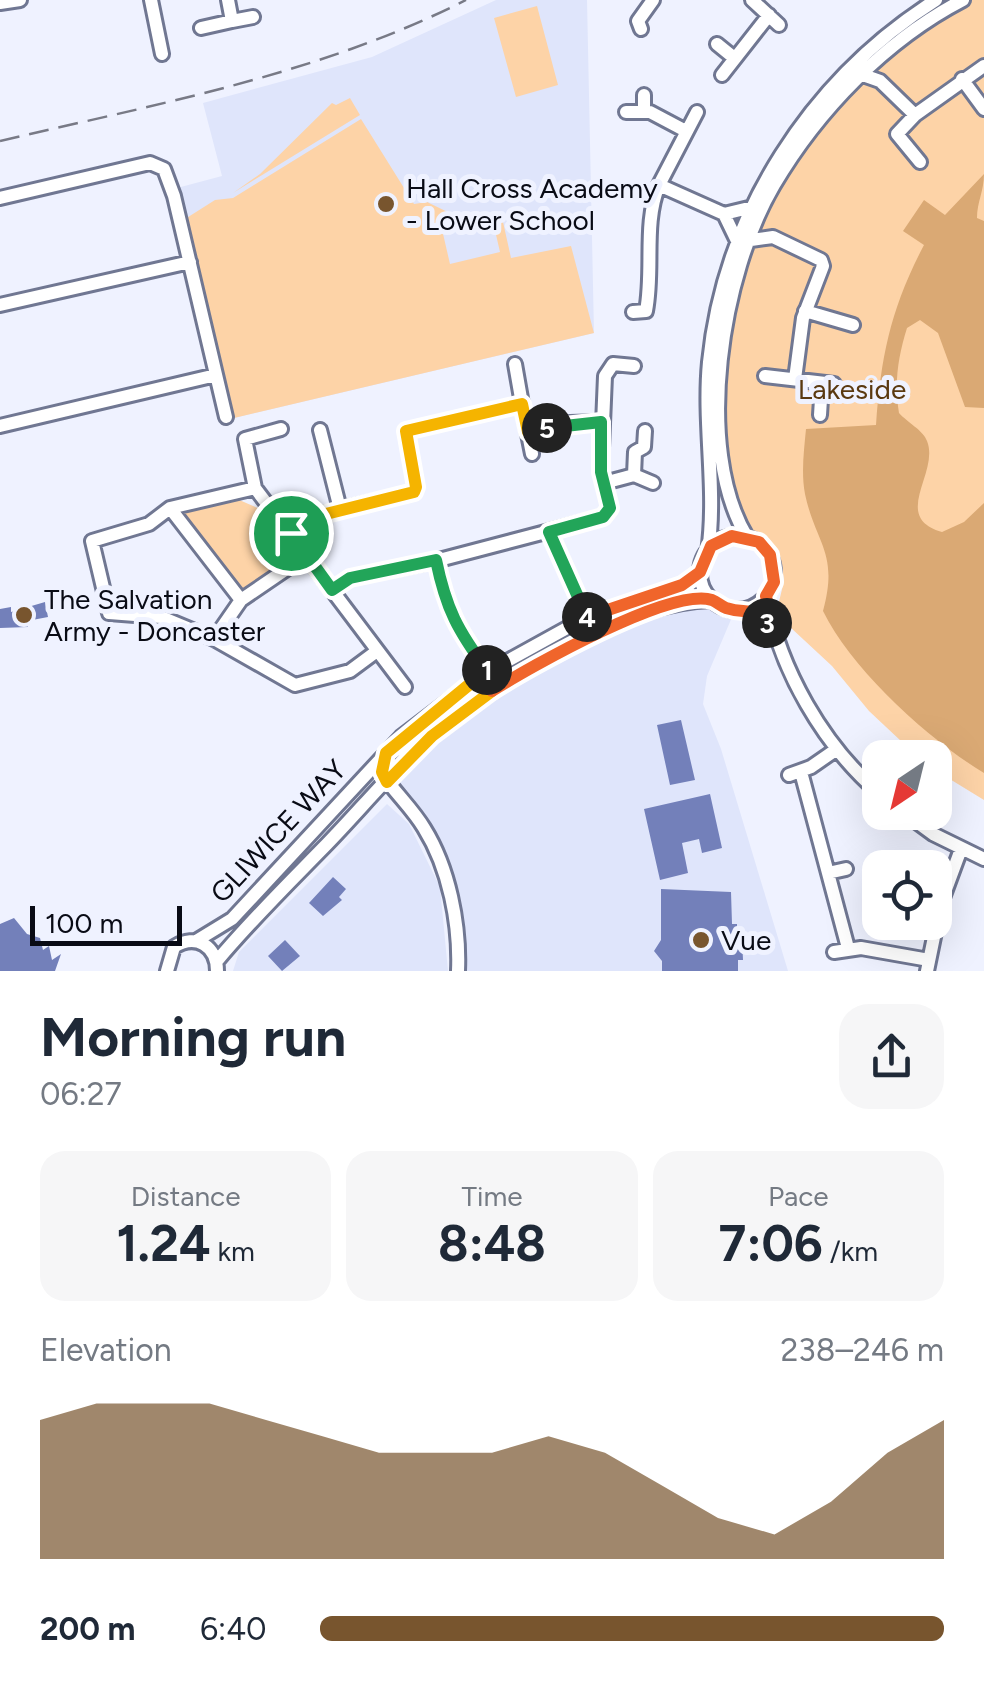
<!DOCTYPE html>
<meta charset="utf-8">
<style>
:root{--surface:#fff;--page:#f6f6f7;--text:#1f2937;--muted:#747a83;--accent:#78552e}
body{margin:0;font-family:Figtree,sans-serif;background:var(--page);color:var(--text);height:100vh;display:flex;flex-direction:column;font-size:38px;white-space:nowrap}
*{box-sizing:border-box;margin:0}
p{font-size:32px;color:var(--muted)}
.icon{flex:none;width:55px;height:55px;fill:none;stroke:currentColor;stroke-width:2;stroke-linecap:round;stroke-linejoin:round}
.map{position:relative;height:971px;overflow:hidden}
.sheet{display:flex;flex-direction:column;background:var(--surface);flex:1}
.sheet>*{flex:none}
.needle{width:65px;rotate:215deg}
.controls{position:absolute;left:862px;top:740px;display:grid;gap:20px}
.controls a{display:grid;place-items:center;width:90px;height:90px;border-radius:20px;background:var(--surface);box-shadow:0 10px 40px #0002;font-size:50px}
.scale{position:absolute;left:30px;bottom:25px;width:152px;box-sizing:border-box;padding-left:10px;border:5px solid #090b15;border-top:0;font-size:28px;line-height:35px;white-space:nowrap;color:#090b15;-webkit-text-stroke:8px #eff2ff;paint-order:stroke}
.pin{position:absolute;display:grid;place-items:center;width:85px;height:85px;color:#fff;margin:-42px;border:5px solid #fff;border-radius:50%;box-shadow:0 2px 10px #0007}
.km{position:absolute;width:50px;height:50px;margin:-25px;border-radius:50%;background:#222;color:#fff;font-size:28px;line-height:50px;text-align:center}
.round{display:grid;place-items:center;flex:none;width:105px;height:105px;border-radius:30px;background:var(--page)}
.head{display:flex;align-items:center;justify-content:space-between;height:170px;padding:0 40px}
h1{font-size:55px;font-weight:700;line-height:75px}
.stats{display:grid;grid-template-columns:repeat(3,1fr);gap:15px;height:170px;padding:10px 40px}
.stats div{display:grid;align-content:center;border-radius:25px;background:var(--page);text-align:center}
.stats b{font-size:50px;font-weight:700}
.stats small{font-size:28px;font-weight:400}
.stats p{font-size:28px}
.chart{height:280px;padding:20px 40px}
.chart p{display:flex;justify-content:space-between}
.chart svg{width:100%;height:180px;margin-top:10px;fill:var(--accent);opacity:.7}
ul{padding:0 40px;list-style:none;font-size:32px}
li{display:grid;grid-template-columns:160px 120px 1fr;align-items:center;height:75px}
li i{height:25px;border-radius:12px;background:var(--accent)}
.map>svg:first-child{display:block}
.built{fill:#dfe5fb}
.green{fill:#fdd3a7}
.water{fill:#daa974}
.building{fill:#7380ba}
.lines{fill:none;stroke-linecap:round;stroke-linejoin:round}
.minor-casing{stroke:#707792;stroke-width:18}
.minor{stroke:#fff;stroke-width:12}
.rail{stroke:#787a86;stroke-width:2.5;stroke-dasharray:20 10;stroke-linecap:butt}
.split-1-casing{stroke:#fff;stroke-width:20}
.split-2-casing{stroke:#fff;stroke-width:20}
.split-3-casing{stroke:#fff;stroke-width:20}
.split-4-casing{stroke:#fff;stroke-width:20}
.split-5-casing{stroke:#fff;stroke-width:20}
.split-6-casing{stroke:#fff;stroke-width:20}
.split-1{stroke:#22a559;stroke-width:12}
.split-2{stroke:#f5b400;stroke-width:12}
.split-3{stroke:#f0652b;stroke-width:12}
.split-4{stroke:#f0652b;stroke-width:12}
.split-5{stroke:#22a559;stroke-width:12}
.split-6{stroke:#f5b400;stroke-width:12}
.poi-dot{fill:#78552e;stroke:#eff2ff;stroke-width:4}
.labels{text-anchor:middle;dominant-baseline:central;stroke-width:10;stroke-linejoin:round;paint-order:stroke}
.poi-label{font-size:28px;fill:#090b15;stroke:#eff2ff;text-anchor:start}
.park-label{font-size:28px;fill:#5a3910;stroke:#eff2ff}
.street-label{font-size:28px;fill:#090b15;stroke:#eff2ff}
</style>
<div class="map">
<svg width="984" height="971" viewBox="0 0 984 971">
<rect width="100%" height="100%" fill="#eff2ff"/>
<path class="built" d="M496,0H587L594,333L234,418L177,188L222,176L203,103L372,57Z
M712,600L735,610L707,676L703,704L721,749L788,971H458L442,865L387,781L483,696L607,628Z
M387,804L409,824L440,887L448,971H233L239,952Z"/>
<path class="green" d="M963,0H984V800L935,770V758L918,757L869,711L832,666L776,614L784,581L782,564L773,549L747,528L717,425L740,271L772,189L795,152L888,51Z
M537,6L558,85L516,97L494,18Z
M350,98L360,115L233,193L260,174L332,103L336,105Z
M361,119L414,204L427,202L462,219L441,225L450,264L500,252L491,213H501L511,258L571,246L594,333L234,418L185,219L215,200L233,198Z
M237,499L260,509L295,550L292,557L241,591L180,514Z"/>
<path class="water" d="M984,174C984,191 977,202 977,218L984,221V408L965,407L938,333L920,320L907,328C898,357 894,383 899,413C907,422 924,431 927,441C940,473 890,517 942,532L964,522L984,503V773C928,739 852,670 823,611C839,552 816,545 805,494C801,473 804,450 806,429L876,425C881,355 891,308 924,245L903,231L924,200L945,215Z"/>
<path class="building" d="M45,602L48,617L27,621L28,627L0,628V609L11,607V612Z
M681,720L695,780L670,785L657,725Z
M710,794L722,848L702,853L699,839L682,843L688,873L660,880L644,809Z
M333,877L346,889L339,897L342,900L323,916L309,903Z
M661,889L731,892L732,924H737V938H742L743,960H738V971H662V961L654,951L661,940Z
M14,918L27,934L40,938L43,950L49,946L52,960L61,954L55,971H0V924Z
M285,940L300,956L282,971L268,956Z"/>
<g class="lines">
<defs>
<path id="minor" d="M151,0L162,54
M752,0L779,25
M0,3L20,0
M232,21L253,17
M201,28L232,21L228,0
M641,29L638,21L653,0
M717,44L733,57
M722,75L769,15
M863,75L880,81L915,115
M962,79L984,109
M644,110V95
M626,112H650L684,130
M697,112L659,185L724,214
M920,162L897,134L915,115L984,66
M0,198L150,163L164,169L174,196L226,417
M751,240L773,237L821,260L823,266L803,318L795,379
M738,243L724,214L753,207
M0,305L190,262
M805,311L853,325
M633,312L646,311C654,269 643,224 659,185
M515,364L522,404
M765,376L834,384
M820,415L822,383
M0,426L216,375
M281,429L245,439L255,488L405,687
M320,430L340,509
M528,433L570,423L601,422
M634,475L653,483
M604,483L634,475L635,452L644,447L645,431
M255,488L170,508L149,524L92,541L109,613L161,617L214,639L295,685L350,671L377,651
M170,508L241,600
M549,532L587,617
M291,533L310,517L414,492L416,487L406,431L522,404L532,454
M700 573a37 37 0 1 1 74 0a37 37 0 1 1-74 0Z
M747,537C693,447 722,273 774,185C818,110 886,40 963,0
M708,552C717,489 703,425 709,362C724,213 811,79 936,0
M436,560C446,609 458,631 488,671
M332,590L350,578L439,560L603,517L610,508L601,472L605,376L613,364L634,366
M766,596C780,670 823,745 880,794
M214,639L241,600L307,555
M385,755L381,772C394,792 412,808 424,828C449,868 460,924 458,971
M801,772L848,948
M789,775L811,767L837,749
M903,812L933,834L984,859
M828,873L846,869
M196,941L232,919L401,737L484,674L587,617L682,585L700,573
M834,952L861,948L929,960
M217,961C251,920 290,882 327,844C362,808 395,767 434,734C502,677 623,602 712,600
M167,971L174,947C196,933 217,946 217,971
M927,971L941,903L961,849"/>
</defs>
<use href="#minor" class="minor-casing"/>
<use href="#minor" class="minor"/>
<path class="rail" d="M0,141C157,104 320,74 466,0"/>
</g>
<g class="lines">
<defs>
<path id="split-1" d="M291,533L332,590L350,578L436,560C446,609 458,631 487,670"/>
<path id="split-2" d="M487,670L386,753L382,772L387,782L432,736L492,691"/>
<path id="split-3" d="M492,691C530,667 671,587 712,600C717,602 721,606 726,608C749,615 745,605 767,623"/>
<path id="split-4" d="M587,617L682,585L700,572L711,546L732,536L759,542L770,555L774,582L766,596L772,628L767,623"/>
<path id="split-5" d="M547,428L601,422V472L610,508L603,517L549,532L587,617"/>
<path id="split-6" d="M291,533L310,518L414,492L416,487L406,431L522,404L528,432L547,428"/>
</defs>
<use href="#split-1" class="split-1-casing"/>
<use href="#split-2" class="split-2-casing"/>
<use href="#split-3" class="split-3-casing"/>
<use href="#split-4" class="split-4-casing"/>
<use href="#split-5" class="split-5-casing"/>
<use href="#split-6" class="split-6-casing"/>
<use href="#split-1" class="split-1"/>
<use href="#split-2" class="split-2"/>
<use href="#split-3" class="split-3"/>
<use href="#split-4" class="split-4"/>
<use href="#split-5" class="split-5"/>
<use href="#split-6" class="split-6"/>
</g>
<g class="poi-dot">
<circle cx="386" cy="204" r="10"/>
<circle cx="24" cy="615" r="10"/>
<circle cx="701" cy="940" r="10"/>
</g>
<g class="labels">
<g class="poi-label">
<text x="406" y="188">Hall Cross Academy<tspan x="406" dy="32">- Lower School</tspan></text>
<text x="44" y="599">The Salvation<tspan x="44" dy="32">Army - Doncaster</tspan></text>
<text x="721" y="940">Vue</text>
</g>
<g class="park-label">
<text x="852" y="389">Lakeside</text>
</g>
<g class="street-label">
<text transform="translate(278 831) rotate(-47)">GLIWICE WAY</text>
</g>
</g>
</svg>
<div class="controls">
<a><svg class="needle" viewBox="-14 -14 28 28"><path d="M0-13l5 13h-10z" fill="#e53935"/><path d="M0 13l5-13h-10z" fill="#747a83"/></svg></a>
<a><svg class="icon" aria-label="locate" viewBox="0 0 24 24"><circle cx="12" cy="12" r="6"/><path d="M12 2v4M12 18v4M2 12h4M18 12h4"/></svg></a>
</div>
<div class="scale">100 m</div>
<div class="pin" style="left:291px;top:533px;background:#1e9e55"><svg class="icon" aria-label="arrive" viewBox="0 0 24 24"><path d="M6 21V4h12l-3 4 3 4H6"/></svg></div>
<b class="km" style="left:487px;top:670px">1</b>
<b class="km" style="left:767px;top:623px">3</b>
<b class="km" style="left:587px;top:617px">4</b>
<b class="km" style="left:547px;top:428px">5</b>
</div>
<section class="sheet">
<div class="head"><div><h1>Morning run</h1><p>06:27</p></div><a class="round"><svg class="icon" aria-label="share" viewBox="0 0 24 24"><path d="M12 15V3M7 8l5-5 5 5M5 13v7h14v-7"/></svg></a></div>
<div class="stats">
<div><p>Distance</p><b>1.24<small> km</small></b></div>
<div><p>Time</p><b>8:48</b></div>
<div><p>Pace</p><b>7:06<small> /km</small></b></div>
</div>
<div class="chart"><p><span>Elevation</span>238–246 m</p>
<svg viewBox="0 0 160 44" preserveAspectRatio="none"><path d="M0 44V10L10 6L20 6L30 6L40 10L50 14L60 18L70 18L80 18L90 14L100 18L110 26L120 34L130 38L140 30L150 18L160 10V44z"/></svg>
</div>
<ul>
<li><b>200 m</b>6:40<i style="width:100%"></i></li>
</ul>
</section>
